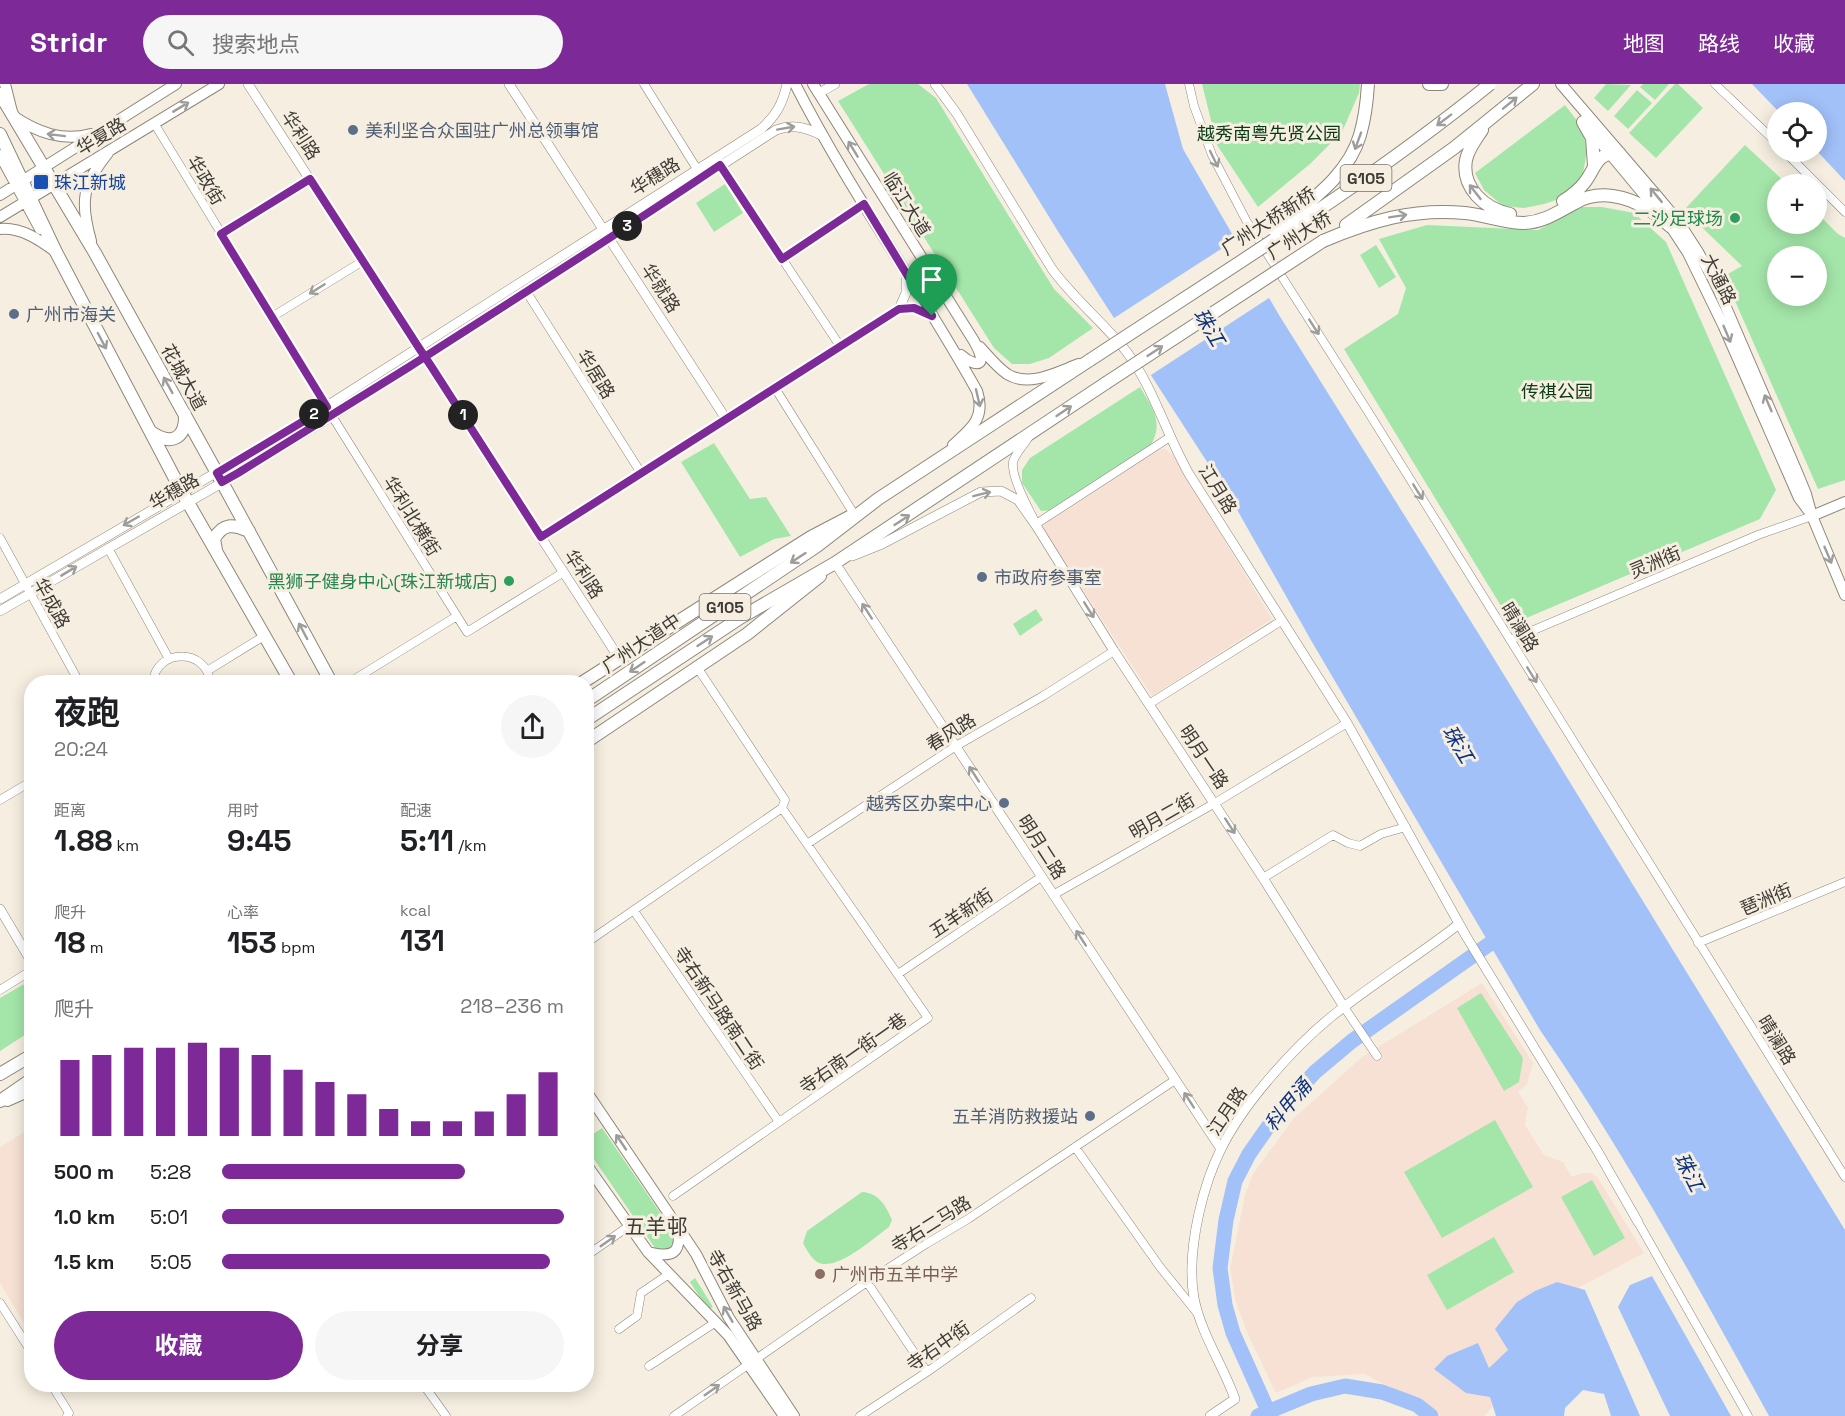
<!DOCTYPE html>
<html lang="zh">
<meta charset="utf-8">
<style>
:root{--surface:#fff;--page:#f6f6f6;--text:#202124;--muted:#757577;--accent:#7d2998}
body{margin:0;font-family:"Space Grotesk","Noto Sans SC",sans-serif;background:var(--page);color:var(--text);height:100vh;display:flex;flex-direction:column;font-size:22px;white-space:nowrap}
*{box-sizing:border-box;margin:0}
p{font-size:20px;color:var(--muted)}
.icon{flex:none;width:33px;height:33px;fill:none;stroke:currentColor;stroke-width:2;stroke-linecap:round;stroke-linejoin:round}
.map{position:relative;flex:1;overflow:hidden}
.panel{position:absolute;left:24px;top:591px;width:570px;height:717px;display:flex;flex-direction:column;background:var(--surface);border-radius:24px;box-shadow:0 3px 15px #0003}
.panel>*{flex:none}
.tools{position:absolute;left:1767px;top:18px;display:grid;gap:12px}
.tools a{display:grid;place-items:center;width:60px;height:60px;border-radius:50%;background:var(--surface);box-shadow:0 3px 15px #0003;font-size:30px}
.pin{position:absolute;display:grid;place-items:center;width:51px;height:51px;color:#fff;margin:-62px -26px;border-radius:50% 50% 50% 0;rotate:-45deg;box-shadow:0 0 6px #0007}
.pin .icon{rotate:45deg}
.km{position:absolute;width:30px;height:30px;margin:-15px;border-radius:50%;background:#222;color:#fff;font-size:16px;line-height:30px;text-align:center}
.round{display:grid;place-items:center;flex:none;width:63px;height:63px;border-radius:32px;background:var(--page)}
.overview{display:flex;align-items:center;justify-content:space-between;height:102px;padding:0 30px}
h1{font-size:33px;font-weight:700;line-height:45px}
.metrics{display:grid;grid-template-columns:repeat(3,1fr);gap:9px;height:102px;padding:6px 30px}
.metrics div{display:grid;align-content:center}
.metrics b{font-size:30px;font-weight:700}
.metrics small{font-size:16px;font-weight:400}
.metrics p{font-size:16px}
.chart{height:168px;padding:12px 30px}
.chart p{display:flex;justify-content:space-between}
.chart svg{width:100%;height:108px;margin-top:6px;stroke:var(--accent);stroke-width:6}
.primary-button{display:flex;gap:12px;margin-top:auto;padding:12px 30px}
.primary-button a{flex:1;height:69px;border-radius:36px;background:var(--accent);color:#fff;font-size:24px;font-weight:700;line-height:69px;text-align:center}
.primary-button a+a{background:var(--page);color:var(--text)}
ul{padding:0 30px;list-style:none;font-size:20px}
li{display:grid;grid-template-columns:96px 72px 1fr;align-items:center;height:45px}
li i{height:15px;border-radius:8px;background:var(--accent)}
header{display:flex;align-items:center;gap:36px;box-sizing:border-box;height:84px;padding:0 30px;background:var(--accent);color:#fff}
header strong{font-size:28px}
nav{display:flex;gap:33px;margin-inline-start:auto;font-size:21px}
.search{width:420px;height:54px;background:var(--page);display:flex;align-items:center;gap:15px;box-sizing:border-box;padding:0 21px;border-radius:33px;color:var(--muted);font-size:22px}
.map>svg:first-child{display:block}
.commercial{fill:#f7e1d4}
.green{fill:#a4e6a9;fill-rule:evenodd}
.water{fill:#a2c1f9}
.pier{fill:#f6efe1}
.lines{fill:none;stroke-linecap:round;stroke-linejoin:round}
.river{stroke:#a2c1f9;stroke-width:15}
.minor-casing{stroke:#8d877a;stroke-width:9}
.tertiary-casing{stroke:#8d877a;stroke-width:10}
.secondary-casing{stroke:#8d877a;stroke-width:12}
.primary-casing{stroke:#8d877a;stroke-width:14}
.trunk-casing{stroke:#8d877a;stroke-width:14}
.minor{stroke:#fff;stroke-width:8}
.tertiary{stroke:#fff;stroke-width:9}
.secondary{stroke:#fff;stroke-width:10}
.primary{stroke:#fff;stroke-width:12}
.trunk{stroke:#fff;stroke-width:12}
.trunk-bridge-casing{stroke:#8d877a;stroke-width:14;stroke-linecap:butt}
.trunk-bridge{stroke:#fff;stroke-width:12}
.oneway{stroke:#9e9d9a}
.route-casing{stroke:#fff;stroke-width:12}
.route{stroke:#7d2998;stroke-width:8}
.service-dot{fill:#5c6f8a;stroke:#f6efe1;stroke-width:2}
.transit-dot{fill:#1a4fb4;stroke:#f6efe1;stroke-width:2}
.leisure-dot{fill:#2e9e5b;stroke:#f6efe1;stroke-width:2}
.education-dot{fill:#8d6e63;stroke:#f6efe1;stroke-width:2}
.labels{text-anchor:middle;dominant-baseline:central;stroke-width:6;stroke-linejoin:round;paint-order:stroke}
.shield{fill:#f6efe1;stroke:#747169;stroke-width:1.5}
.shield-label{font-size:16px;font-weight:bold;fill:#3d3b35}
.service-label{font-size:18px;fill:#4e5e75;stroke:#f6efe1;text-anchor:start}
.park-label{font-size:18px;fill:#083a13;stroke:#f6efe1}
.street-label{font-size:18px;fill:#3d3b35;stroke:#f6efe1}
.transit-label{font-size:18px;fill:#164399;stroke:#f6efe1;text-anchor:start}
.leisure-label{font-size:18px;fill:#27864d;stroke:#f6efe1;text-anchor:end}
.education-label{font-size:18px;fill:#785e54;stroke:#f6efe1;text-anchor:start}
.water-label{font-size:20px;font-style:italic;fill:#0d3280;stroke:#f6efe1}
.quarter-label{font-size:21px;fill:#3d3b35;stroke:#f6efe1}
</style>
<header>
<strong>Stridr</strong>
<div class="search"><svg class="icon" aria-label="search" viewBox="0 0 24 24"><circle cx="10" cy="10" r="6"/><path d="M15 15l6 6"/></svg>搜索地点</div>
<nav><a>地图</a><a>路线</a><a>收藏</a></nav>
</header>
<div class="map">
<svg width="1845" height="1332" viewBox="0 0 1845 1332">
<rect width="100%" height="100%" fill="#f6efe1"/>
<path class="commercial" d="M1165,365L1173,371L1272,535L1152,612L1041,442L1156,366Z
M1482,899L1533,979L1527,1000L1518,1008L1528,1023L1525,1041L1544,1071L1563,1078L1572,1093L1582,1089H1591L1598,1094L1644,1169L1580,1203L1553,1214L1518,1269L1493,1322L1484,1332H1442L1365,1290L1313,1293L1276,1309L1249,1253L1236,1218L1230,1185L1245,1111L1253,1090L1294,1034L1362,973Z
M31,1044V1251L0,1199V1063Z"/>
<path class="green" d="M869,0H918L936,14L1054,205L1093,244L1049,274L1030,280H1012L994,264L838,17Z
M1202,0H1360L1359,9L1342,48L1310,80L1258,123L1217,61Z
M1606,0L1631,1L1608,27L1594,14Z
M1643,0H1669L1655,16L1640,3Z
M1675,0H1678L1703,24L1656,74L1629,49Z
M1637,6L1652,19L1628,45L1614,32Z
M1565,21L1582,43L1587,67L1583,90L1568,109L1556,116L1544,120L1524,124L1503,122L1484,106L1475,89Z
M1745,61L1787,100H1778V140H1816L1817,129L1838,150L1845,154V396L1818,405L1724,192L1742,182L1684,126ZM1778,172H1816V212H1778Z
M725,100L743,129L714,148L696,119Z
M1581,123H1602L1634,129L1666,158L1776,406L1760,435L1512,540L1344,265L1398,230L1406,204L1379,155L1427,141L1538,146Z
M1376,161L1396,193L1379,204L1360,171Z
M1140,303C1153,325 1165,339 1149,364L1055,426L1041,427L1022,399V386L1030,374Z
M714,359L750,415L766,413L791,452L774,455L740,473L681,378Z
M1036,525L1043,536L1020,552L1013,540Z
M26,899L31,900V947L0,967V914Z
M1481,909L1523,974L1519,998L1504,1007L1457,924Z
M1495,1036L1533,1103L1442,1154L1404,1088Z
M602,1044L674,1149C676,1161 668,1169 655,1164L587,1065L586,1055Z
M1592,1096L1625,1154L1594,1172L1561,1113Z
M862,1108C879,1109 886,1122 892,1136L889,1143C874,1154 835,1189 817,1178C811,1174 806,1165 803,1159L807,1147Z
M1494,1153L1514,1188L1447,1226L1427,1191Z
M695,1194L713,1223L708,1226L690,1198Z"/>
<path class="water" d="M967,0H1165L1183,65L1279,231L1485,560L1845,1146V1332H1769C1697,1201 1625,1069 1540,946L1312,558L1231,415L1059,149Z
M1752,0H1845V97L1817,67L1816,28H1779Z
M1652,1192L1731,1332H1670L1618,1223L1630,1201Z
M1557,1198L1585,1206L1640,1332H1611L1604,1310L1583,1306L1565,1324L1564,1332H1496L1490,1313L1466,1309L1434,1285L1447,1272L1478,1259L1489,1284L1508,1266L1495,1245L1517,1218L1535,1207Z"/>
<path class="pier" d="M1238,154L1272,212L1148,293L1111,236Z"/>
<g class="lines">
<path class="river" d="M1268,1327L1233,1249L1225,1221L1220,1184L1226,1136L1235,1097L1249,1070L1277,1030L1315,988L1352,957L1505,849
M1258,1332L1311,1310L1345,1302L1382,1308L1417,1321L1431,1332"/>
<defs>
<path id="minor" d="M644,0L697,85
M1189,0L1194,22L1212,71L1247,138L1367,326L1845,1093
M1715,0L1778,60
M154,39L327,323
M1785,68L1845,128
M720,81L840,262
M221,150L310,95
M782,175L864,120
M526,207L641,389
M272,233L363,177
M775,304L854,430
M332,332L467,548L564,488
M1028,354C1024,361 1015,370 1013,378C1011,394 1029,425 1036,440L1170,353
M0,454L79,598
M108,464L169,575
M1510,556L1758,451L1812,432
M207,587L264,552
M153,598C156,564 207,564 210,598
M350,598L457,532
M1149,620L1281,537
M0,716L32,697
M807,760L956,662L1043,612L1114,567
M1263,794L1333,751L1348,759L1360,762L1381,750L1406,743
M1053,811L1215,719L1347,639
M634,827L779,1038
M586,859L782,724L785,716L697,583
M1698,859L1845,798
M898,890L1041,793
M0,906L32,886
M1344,923L1377,972
M1075,1063L1160,1183L1198,1230
M673,1112L928,934L782,724
M1638,1138L1748,1332
M586,1172L629,1142
M867,1198L927,1288
M0,1219L32,1269
M619,1245L637,1232L641,1209L669,1190
M649,1282L716,1238
M51,1300L69,1329L67,1332
M423,1300L446,1332
M674,1332L867,1198L926,1160L968,1135L1175,996
M860,1332L927,1288L1031,1214"/>
<path id="tertiary" d="M248,0L619,574
M509,0L726,335
M935,0L957,30L1052,185C1074,215 1103,238 1126,267C1154,304 1166,350 1189,390L1347,639L1466,852L1598,1068L1638,1138
M819,9L835,0
M899,225L906,209V190
M541,453L899,225L914,224L932,232
M852,472L882,460L981,408L1001,407L1018,416L1037,443L1114,567L1263,794L1344,923
M839,478L835,479L1221,1065
M0,515L294,343L761,45C776,32 783,19 787,0
M0,527L239,389L332,332L776,46C793,40 805,43 821,51
M0,825L32,879
M1210,1332L1235,1315C1223,1281 1201,1250 1194,1214C1189,1186 1193,1156 1199,1129C1204,1107 1211,1085 1221,1065C1243,1020 1293,964 1331,933C1372,900 1418,872 1459,840"/>
<path id="secondary" d="M5,0L13,32C37,48 62,58 91,50
M795,0C849,106 919,203 977,307C986,334 971,345 953,361
M813,0L974,257C976,261 979,266 980,270C985,288 965,275 961,271
M1561,0L1658,113L1678,137L1698,168L1716,200L1797,388L1806,410L1812,432L1845,511
M1591,47L1671,143L1688,169L1724,243L1799,414L1808,426
M0,71L40,145
M0,111L176,0
M0,133L219,0
M0,145C21,143 40,156 56,168
M91,157C80,118 82,101 108,69
M980,263C988,272 997,283 1007,290C1029,304 1057,288 1079,280
M1812,432L1845,418
M586,1007L696,1170L729,1234L794,1332
M586,1080L648,1168L728,1251L784,1332
M648,1168C672,1174 682,1170 678,1144"/>
<path id="primary" d="M0,10L95,169L217,389L331,598
M0,50L56,168L182,408L291,598
M151,348C171,362 186,355 185,330
M216,466L214,455C223,439 233,440 249,447
M583,598L811,453L853,431
M586,658L747,550L820,492
M7,1016L32,1005"/>
<path id="trunk" d="M1429,0H1442
M1583,38L1592,54L1594,81
M1482,46C1476,55 1468,65 1466,76C1461,104 1485,125 1510,130
M1563,117C1571,112 1579,106 1585,98C1597,82 1595,69 1619,69
M1346,141L1454,64L1533,0
M1323,157C1370,137 1413,124 1465,129C1485,131 1505,139 1524,139C1544,138 1558,128 1575,119C1598,105 1628,112 1649,126C1657,130 1664,137 1671,143
M586,617L817,462L878,415L1090,276
M586,636L740,534L835,479L1106,299
M0,990L32,971
M0,1017L32,995"/>
</defs>
<use href="#minor" class="minor-casing"/>
<use href="#tertiary" class="tertiary-casing"/>
<use href="#secondary" class="secondary-casing"/>
<use href="#primary" class="primary-casing"/>
<use href="#trunk" class="trunk-casing"/>
<use href="#minor" class="minor"/>
<use href="#tertiary" class="tertiary"/>
<use href="#secondary" class="secondary"/>
<use href="#primary" class="primary"/>
<use href="#trunk" class="trunk"/>
<defs>
<path id="trunk-bridge" d="M1275,147C1307,119 1348,93 1360,51C1365,34 1367,17 1368,0
M1090,276C1225,187 1364,102 1490,0
M1106,299L1323,157"/>
</defs>
<use href="#trunk-bridge" class="trunk-bridge-casing"/>
<use href="#trunk-bridge" class="trunk-bridge"/>
</g>
<defs><path id="oneway-shaft" d="M-6 0H5M1.5-3L5.5 0L1.5 3" fill="none" stroke-width="1.6" stroke-linecap="round" stroke-linejoin="round" transform="scale(1.5)"/></defs>
<g class="oneway">
<use href="#oneway-shaft" transform="translate(1510 19) rotate(-39)"/>
<use href="#oneway-shaft" transform="translate(181 23) rotate(-31)"/>
<use href="#oneway-shaft" transform="translate(1444 36) rotate(143)"/>
<use href="#oneway-shaft" transform="translate(786 44) rotate(-10)"/>
<use href="#oneway-shaft" transform="translate(56 51) rotate(-173)"/>
<use href="#oneway-shaft" transform="translate(1358 57) rotate(110)"/>
<use href="#oneway-shaft" transform="translate(853 65) rotate(-121)"/>
<use href="#oneway-shaft" transform="translate(1214 75) rotate(64)"/>
<use href="#oneway-shaft" transform="translate(1475 108) rotate(-128)"/>
<use href="#oneway-shaft" transform="translate(1656 111) rotate(-130)"/>
<use href="#oneway-shaft" transform="translate(1398 132) rotate(-9)"/>
<use href="#oneway-shaft" transform="translate(317 205) rotate(148)"/>
<use href="#oneway-shaft" transform="translate(1314 243) rotate(57)"/>
<use href="#oneway-shaft" transform="translate(1727 250) rotate(67)"/>
<use href="#oneway-shaft" transform="translate(102 257) rotate(62)"/>
<use href="#oneway-shaft" transform="translate(1155 267) rotate(-33)"/>
<use href="#oneway-shaft" transform="translate(168 301) rotate(-119)"/>
<use href="#oneway-shaft" transform="translate(978 314) rotate(77)"/>
<use href="#oneway-shaft" transform="translate(1768 319) rotate(-113)"/>
<use href="#oneway-shaft" transform="translate(1064 327) rotate(-34)"/>
<use href="#oneway-shaft" transform="translate(1418 408) rotate(58)"/>
<use href="#oneway-shaft" transform="translate(982 410) rotate(-14)"/>
<use href="#oneway-shaft" transform="translate(902 436) rotate(-33)"/>
<use href="#oneway-shaft" transform="translate(131 437) rotate(150)"/>
<use href="#oneway-shaft" transform="translate(1828 471) rotate(67)"/>
<use href="#oneway-shaft" transform="translate(798 474) rotate(147)"/>
<use href="#oneway-shaft" transform="translate(69 487) rotate(-31)"/>
<use href="#oneway-shaft" transform="translate(1089 526) rotate(58)"/>
<use href="#oneway-shaft" transform="translate(867 527) rotate(-123)"/>
<use href="#oneway-shaft" transform="translate(303 547) rotate(-118)"/>
<use href="#oneway-shaft" transform="translate(705 557) rotate(-33)"/>
<use href="#oneway-shaft" transform="translate(637 583) rotate(146)"/>
<use href="#oneway-shaft" transform="translate(1532 591) rotate(58)"/>
<use href="#oneway-shaft" transform="translate(974 690) rotate(-123)"/>
<use href="#oneway-shaft" transform="translate(1230 742) rotate(57)"/>
<use href="#oneway-shaft" transform="translate(1081 854) rotate(-123)"/>
<use href="#oneway-shaft" transform="translate(1189 1016) rotate(-123)"/>
<use href="#oneway-shaft" transform="translate(621 1058) rotate(-124)"/>
<use href="#oneway-shaft" transform="translate(608 1157) rotate(-35)"/>
<use href="#oneway-shaft" transform="translate(728 1230) rotate(-120)"/>
<use href="#oneway-shaft" transform="translate(712 1306) rotate(-35)"/>
</g>
<g class="lines">
<defs>
<path id="route" d="M932,232L914,224L899,225L541,453L431,282L419,264L310,95L221,150L327,323L217,389L222,398L238,389L409,283C513,216 618,150 720,81L782,175L864,120L932,232"/>
</defs>
<use href="#route" class="route-casing"/>
<use href="#route" class="route"/>
</g>
<g class="service-dot">
<circle cx="353" cy="46" r="6"/>
<circle cx="14" cy="230" r="6"/>
<circle cx="982" cy="493" r="6"/>
<circle cx="1004" cy="719" r="6"/>
<circle cx="1090" cy="1032" r="6"/>
</g>
<rect class="transit-dot" x="33" y="90" width="16" height="16" rx="3"/>
<g class="leisure-dot">
<circle cx="1735" cy="134" r="6"/>
<circle cx="509" cy="497" r="6"/>
</g>
<circle class="education-dot" cx="820" cy="1190" r="6"/>
<g class="labels">
<g class="shield">
<rect x="1340.5" y="81" width="51" height="26" rx="4.5"/>
<rect x="699.5" y="510" width="51" height="26" rx="4.5"/>
</g>
<g class="shield-label">
<text x="1366" y="94">G105</text>
<text x="725" y="523">G105</text>
</g>
<g class="service-label">
<text x="365" y="46">美利坚合众国驻广州总领事馆</text>
<text x="26" y="230">广州市海关</text>
<text x="994" y="493">市政府参事室</text>
<text x="992" y="719" text-anchor="end">越秀区办案中心</text>
<text x="1078" y="1032" text-anchor="end">五羊消防救援站</text>
</g>
<g class="park-label">
<text x="1269" y="49">越秀南粤先贤公园</text>
<text x="1557" y="307">传祺公园</text>
</g>
<g class="street-label">
<text transform="translate(301 51) rotate(57)">华利路</text>
<text transform="translate(101 52) rotate(-31)">华夏路</text>
<text transform="translate(655 92) rotate(-32)">华穗路</text>
<text transform="translate(206 96) rotate(59)">华政街</text>
<text transform="translate(907 120) rotate(58)">临江大道</text>
<text transform="translate(1268 137) rotate(-33)">广州大桥新桥</text>
<text transform="translate(1299 151) rotate(-33)">广州大桥</text>
<text transform="translate(1719 195) rotate(63)">大通路</text>
<text transform="translate(661 204) rotate(57)">华就路</text>
<text transform="translate(596 290) rotate(58)">华居路</text>
<text transform="translate(184 293) rotate(61)">花城大道</text>
<text transform="translate(1218 405) rotate(58)">江月路</text>
<text transform="translate(174 407) rotate(-30)">华穗路</text>
<text transform="translate(412 432) rotate(58)">华利北横街</text>
<text transform="translate(1655 478) rotate(-23)">灵洲街</text>
<text transform="translate(584 490) rotate(57)">华利路</text>
<text transform="translate(52 519) rotate(61)">华成路</text>
<text transform="translate(1520 543) rotate(58)">晴澜路</text>
<text transform="translate(641 559) rotate(-34)">广州大道中</text>
<text transform="translate(951 648) rotate(-32)">春风路</text>
<text transform="translate(1204 673) rotate(56)">明月一路</text>
<text transform="translate(1162 732) rotate(-30)">明月二街</text>
<text transform="translate(1042 763) rotate(57)">明月二路</text>
<text transform="translate(1766 815) rotate(-23)">琶洲街</text>
<text transform="translate(961 829) rotate(-34)">五羊新街</text>
<text transform="translate(719 924) rotate(56)">寺右新马路南二街</text>
<text transform="translate(1777 956) rotate(58)">晴澜路</text>
<text transform="translate(853 969) rotate(-35)">寺右南一街一巷</text>
<text transform="translate(1227 1027) rotate(-56)">江月路</text>
<text transform="translate(931 1140) rotate(-32)">寺右二马路</text>
<text transform="translate(735 1206) rotate(60)">寺右新马路</text>
<text transform="translate(938 1262) rotate(-35)">寺右中街</text>
</g>
<g class="transit-label">
<text x="54" y="98">珠江新城</text>
</g>
<g class="leisure-label">
<text x="1723" y="134">二沙足球场</text>
<text x="497" y="497">黑狮子健身中心(珠江新城店)</text>
</g>
<g class="education-label">
<text x="832" y="1190">广州市五羊中学</text>
</g>
<g class="water-label">
<text transform="translate(1209 243) rotate(59)">珠江</text>
<text transform="translate(1458 660) rotate(59)">珠江</text>
<text transform="translate(1288 1021) rotate(-50)">科甲涌</text>
<text transform="translate(1689 1088) rotate(63)">珠江</text>
</g>
<g class="quarter-label">
<text x="656" y="1142">五羊邨</text>
</g>
</g>
</svg>
<div class="tools">
<a><svg class="icon" aria-label="locate" viewBox="0 0 24 24"><circle cx="12" cy="12" r="6"/><path d="M12 2v4M12 18v4M2 12h4M18 12h4"/></svg></a>
<a>+</a>
<a>−</a>
</div>
<div class="pin" style="left:932px;top:232px;background:#1e9e55"><svg class="icon" aria-label="arrive" viewBox="0 0 24 24"><path d="M6 21V4h12l-3 4 3 4H6"/></svg></div>
<b class="km" style="left:463px;top:331px">1</b>
<b class="km" style="left:314px;top:330px">2</b>
<b class="km" style="left:627px;top:142px">3</b>
<section class="panel">
<div class="overview"><div><h1>夜跑</h1><p>20:24</p></div><a class="round"><svg class="icon" aria-label="share" viewBox="0 0 24 24"><path d="M12 15V3M7 8l5-5 5 5M5 13v7h14v-7"/></svg></a></div>
<div class="metrics">
<div><p>距离</p><b>1.88<small> km</small></b></div>
<div><p>用时</p><b>9:45</b></div>
<div><p>配速</p><b>5:11<small> /km</small></b></div>
</div>
<div class="metrics">
<div><p>爬升</p><b>18<small> m</small></b></div>
<div><p>心率</p><b>153<small> bpm</small></b></div>
<div><p>kcal</p><b>131</b></div>
</div>
<div class="chart"><p><span>爬升</span>218–236 m</p>
<svg viewBox="0 0 160 44" preserveAspectRatio="none"><path d="M5 44V13M15 44V11M25 44V8M35 44V8M45 44V6M55 44V8M65 44V11M75 44V17M85 44V22M95 44V27M105 44V33M115 44V38M125 44V38M135 44V34M145 44V27M155 44V18"/></svg>
</div>
<ul>
<li><b>500 m</b>5:28<i style="width:71%"></i></li>
<li><b>1.0 km</b>5:01<i style="width:100%"></i></li>
<li><b>1.5 km</b>5:05<i style="width:96%"></i></li>
</ul>
<div class="primary-button"><a>收藏</a><a>分享</a></div>
</section>
</div>
